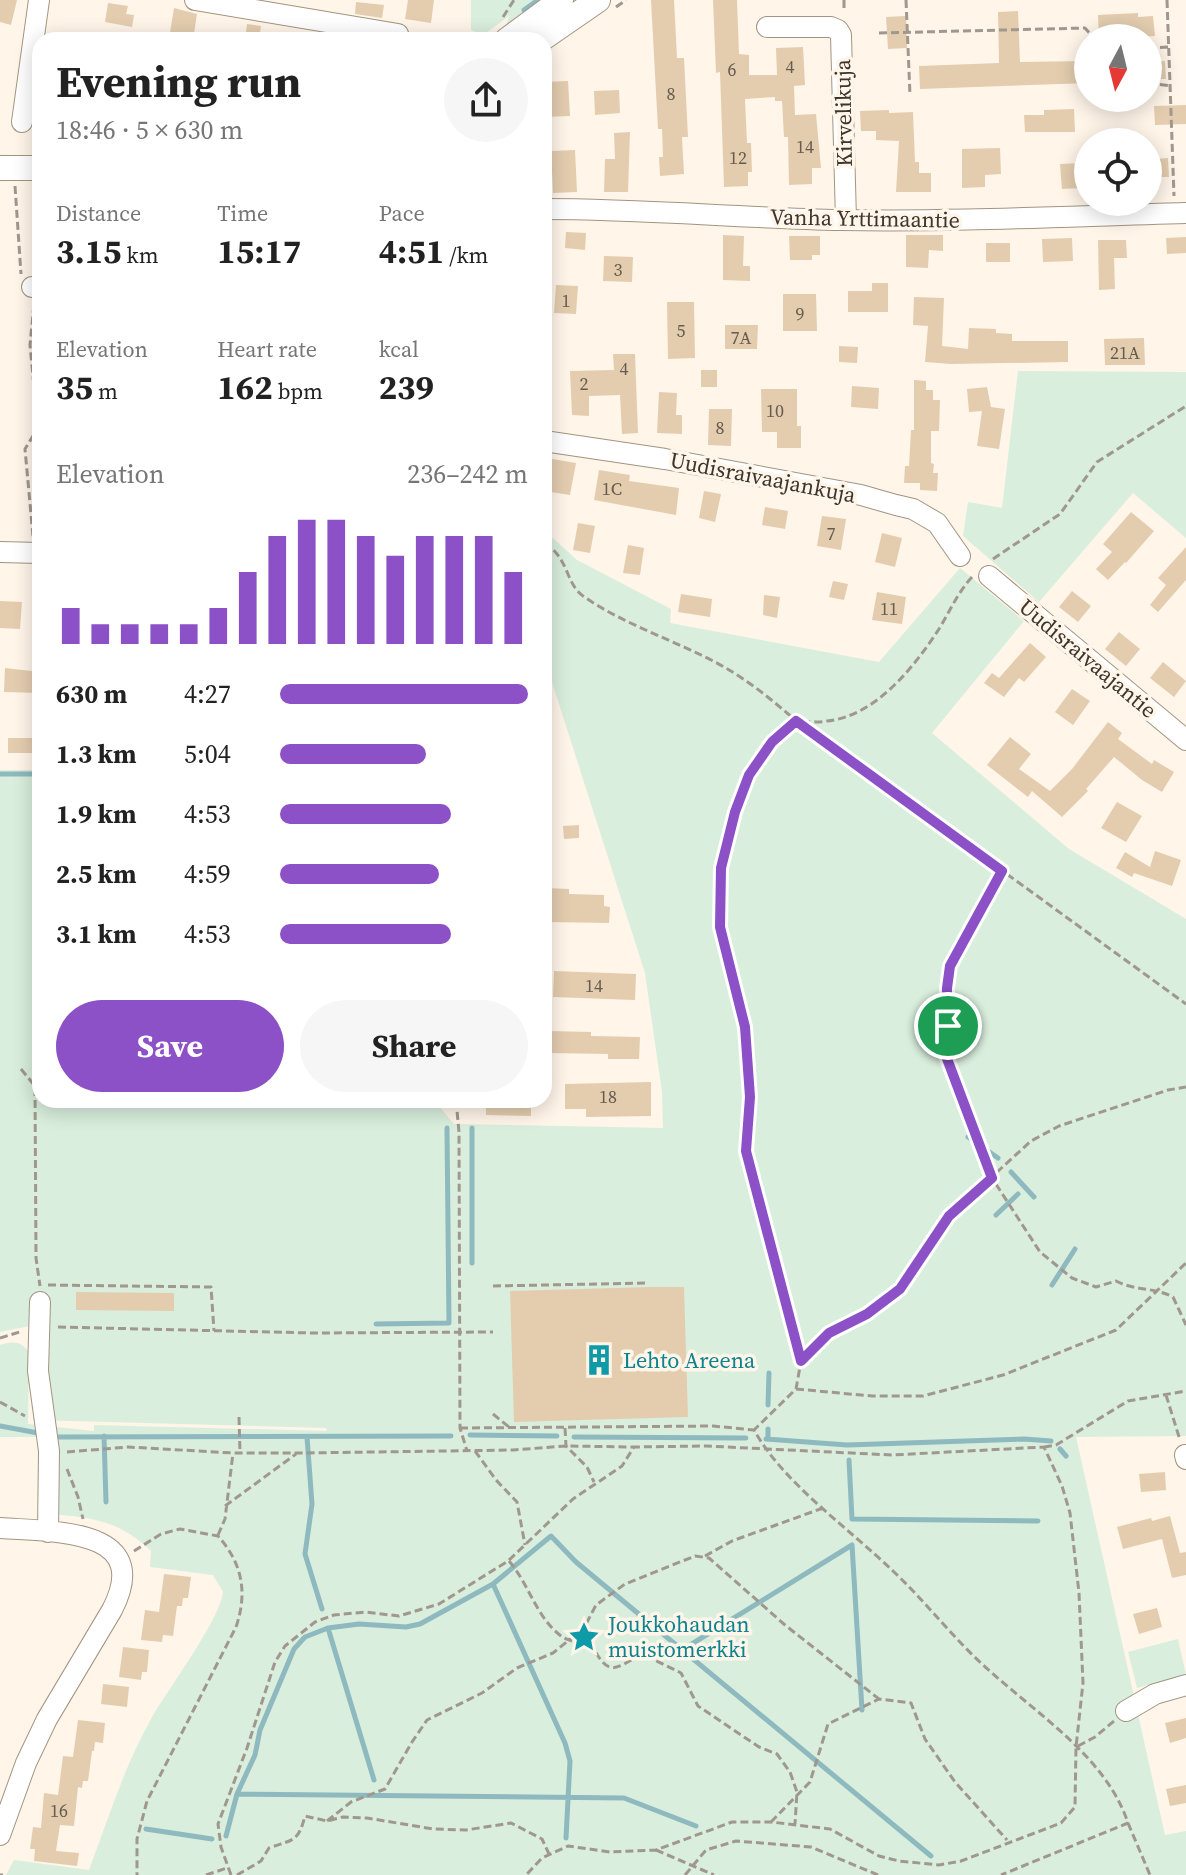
<!DOCTYPE html>
<meta charset="utf-8">
<style>
:root{--surface:#fff;--page:#f6f6f6;--text:#222;--muted:#767676;--accent:#8c51c7}
body{margin:0;font-family:"Source Serif 4",serif;background:var(--page);color:var(--text);height:100vh;display:flex;flex-direction:column;font-size:30px;white-space:nowrap}
*{box-sizing:border-box;margin:0}
p{font-size:26px;color:var(--muted)}
.icon{flex:none;width:44px;height:44px;fill:none;stroke:currentColor;stroke-width:2;stroke-linecap:round;stroke-linejoin:round}
.map{position:relative;flex:1;overflow:hidden}
.drawer{position:absolute;left:32px;top:32px;width:520px;height:1076px;display:flex;flex-direction:column;background:var(--surface);border-radius:24px;box-shadow:0 4px 20px #0003}
.drawer>*{flex:none}
.needle{width:52px;rotate:187deg}
.controls{position:absolute;left:1074px;top:24px;display:grid;gap:16px}
.controls a{display:grid;place-items:center;width:88px;height:88px;border-radius:50%;background:var(--surface);box-shadow:0 4px 20px #0003;font-size:40px}
.pin{position:absolute;display:grid;place-items:center;width:68px;height:68px;color:#fff;margin:-34px;border:4px solid #fff;border-radius:50%;box-shadow:0 2px 8px #0007}
.round{display:grid;place-items:center;flex:none;width:84px;height:84px;border-radius:42px;background:var(--page)}
.overview{display:flex;align-items:center;justify-content:space-between;height:136px;padding:0 24px}
h1{font-size:44px;font-weight:700;line-height:60px}
.stats{display:grid;grid-template-columns:repeat(3,1fr);gap:12px;height:136px;padding:8px 24px}
.stats div{display:grid;align-content:center}
.stats b{font-size:34px;font-weight:700}
.stats small{font-size:22px;font-weight:400}
.stats p{font-size:22px}
.chart{height:224px;padding:16px 24px}
.chart p{display:flex;justify-content:space-between}
.chart svg{width:100%;height:144px;margin-top:8px;stroke:var(--accent);stroke-width:6}
.button{display:flex;gap:16px;margin-top:auto;padding:16px 24px}
.button a{flex:1;height:92px;border-radius:48px;background:var(--accent);color:#fff;font-size:32px;font-weight:700;line-height:92px;text-align:center}
.button a+a{background:var(--page);color:var(--text)}
ul{padding:0 24px;list-style:none;font-size:26px}
li{display:grid;grid-template-columns:128px 96px 1fr;align-items:center;height:60px}
li i{height:20px;border-radius:10px;background:var(--accent)}
.map>svg:first-child{display:block}
.green{fill:#d9eedd}
.lines{fill:none;stroke-linecap:round;stroke-linejoin:round}
.stream{stroke:#8eb9bf;stroke-width:5}
.building{fill:#e4cdaf}
.minor-casing{stroke:#a39481;stroke-width:22}
.major-casing{stroke:#a39481;stroke-width:26}
.path{stroke:#a0988e;stroke-width:3;stroke-dasharray:8 4;stroke-linecap:butt}
.minor{stroke:#fff;stroke-width:20}
.major{stroke:#fff;stroke-width:24}
.route-casing{stroke:#fff;stroke-width:16}
.route{stroke:#8c51c7;stroke-width:10}
.labels{text-anchor:middle;dominant-baseline:central;stroke-width:7;stroke-linejoin:round;paint-order:stroke}
.number-label{font-size:18px;fill:#665c4e}
.street-label{font-size:22px;fill:#3c362e;stroke:#fff5e9}
.culture-label{font-size:22px;fill:#0d838f;stroke:#fff5e9;text-anchor:start}
</style>
<div class="map">
<svg width="1186" height="1875" viewBox="0 0 1186 1875">
<rect width="100%" height="100%" fill="#fff5e9"/>
<path class="green" d="M471,0H551L504,34L509,16L483,35L471,30Z
M1018,371L1186,372V538L1133,493L1039,602L963,536L968,502L1002,508Z
M544,530L577,560L671,609L670,623L879,662L960,568L1024,621L932,733L1069,849L1186,919V1436L1076,1437L1165,1835L1186,1831V1875H6L14,1860L89,1870C108,1820 124,1767 150,1721C167,1690 219,1622 223,1592L213,1575L150,1567L151,1551C120,1521 94,1518 53,1514V1443L37,1437H0V1345C13,1341 22,1341 29,1353L28,1424L94,1431V1425L327,1431L326,1428L33,1420L35,1325L0,1332V770H40V1100H434L454,1124L663,1128L662,1092L645,973L544,657Z
M1178,1639L1186,1675L1137,1688L1128,1652Z"/>
<g class="lines">
<path class="stream" d="M524,10L538,0
M0,774H40
M968,1137L998,1158
M1011,1172L1034,1197
M996,1215L1018,1194
M472,1263V1128
M1052,1285L1075,1249
M376,1324L449,1323L447,1128
M768,1405L769,1373
M0,1426L38,1433
M768,1429V1439
M470,1435L557,1436
M104,1436L106,1502
M59,1437L451,1436
M307,1437L312,1504L305,1554L322,1609
M574,1437L746,1438
M766,1439L847,1445L1024,1439L1051,1441
M1060,1449L1066,1456
M849,1460L852,1519L1038,1521
M493,1584L565,1743L570,1761L566,1838
M328,1628L374,1780
M682,1650L852,1545L862,1710
M237,1794L624,1798L696,1826
M146,1829L212,1839
M226,1836L237,1794L255,1755L260,1730L294,1649L305,1637L328,1628L359,1624L406,1627L420,1624L493,1584L551,1536L576,1562L931,1856"/>
</g>
<path class="building" d="M0,0H17L11,25L0,22Z
M408,0H434L431,23L405,19Z
M651,0H674L677,58H684L688,137H682L684,174L660,176L659,157H663L662,129H658Z
M713,0H737L739,54L749,55V75H777L776,48L803,47L805,85L794,86L795,115L816,114L821,168H812V184L789,185L788,137H784L782,101H775V97L745,99L747,143H751L752,172H748V186L724,187L720,72L716,73Z
M356,2L384,5L382,18L355,14Z
M108,3L128,6L126,14L134,15L132,27L105,22Z
M174,8L197,14L193,40L169,39Z
M1018,11L1020,62L1088,61V83L920,89L919,66L999,63L998,12Z
M1138,13V17L1153,16L1155,36L1099,38L1098,15Z
M906,16L907,48L888,49L886,17Z
M247,24L261,26L259,40H245Z
M1152,61H1165L1166,79H1152Z
M568,81L570,116L546,117L544,82Z
M619,90L620,113L595,115L594,91Z
M1186,105V124L1155,125L1154,106Z
M1074,109L1075,132H1025L1024,115H1044V110Z
M889,110V113L913,112L915,162H919V173H931V192H896L899,141L876,140V131H861L860,111Z
M630,132L628,192H604L605,159H615L614,133Z
M1000,148L1001,174L985,175V187L962,188V149Z
M575,150L577,192L553,193L551,151Z
M1168,158L1169,177H1156V159Z
M1081,163L1083,188L1062,189L1060,164Z
M566,232L586,233L585,250L565,248Z
M723,235L744,236L743,266H750V281L723,280Z
M906,235H943V251L929,250L928,268L906,267Z
M789,236H820V255H812V260H790Z
M1186,237V253L1167,254L1166,238Z
M1072,238L1073,261L1043,262L1042,239Z
M1098,240H1126L1127,258H1114L1115,289L1099,290Z
M986,243H1010V262H986Z
M604,256L633,257L632,282L603,281Z
M872,283H888V312H848V291H872Z
M556,285L578,286L576,314L554,313Z
M783,294H816L817,331H783Z
M914,297L944,298L942,346L968,349L969,328L996,329V333L1012,334V341H1068V362L951,364L925,362L928,326L913,325Z
M667,302H694L695,358L668,359Z
M725,325H758L757,349H725Z
M1144,338L1145,365H1105L1104,339Z
M839,346L858,347L857,363L839,362Z
M613,354H635L638,433L622,434L620,395L589,396V416L572,415L570,371L614,370Z
M701,370H717V387H701Z
M914,380L926,381V390H933V400H940L939,431H931V463L934,464L933,473H938L937,491L920,490V483H904L905,466H909L911,430H914Z
M852,386L879,388L878,409L851,407Z
M987,387L991,407L1005,409L999,449L977,446L982,411L969,412L967,389Z
M761,389H797V426H801V448H777V432H762Z
M659,392L677,393L676,415H682V434L657,433Z
M709,409H732L731,446L708,445Z
M547,458L576,463L570,495L544,491Z
M599,470L630,475L629,481L679,488L676,515L594,500Z
M704,491L721,494L715,522L699,518Z
M765,507L788,511L785,529L762,525Z
M1131,512L1154,531L1126,563L1125,562L1108,580L1096,569L1112,552L1103,544Z
M822,516L846,519L841,550L817,546Z
M578,523L595,526L590,553L573,550Z
M882,533L902,538L895,567L875,562Z
M628,545L644,548L640,575L623,573Z
M1186,547V580L1158,612L1150,605L1166,585L1158,578Z
M833,581L848,584L844,600L829,597Z
M1072,591L1091,606L1078,622L1059,607Z
M877,592L906,597L902,624L872,620Z
M681,594L712,599L710,617L678,612Z
M764,595L780,597L777,618L763,615Z
M0,601L22,602L20,629L0,628Z
M1119,632L1140,649L1126,666L1105,649Z
M1030,643L1046,657L1024,682L1019,678L1004,697L984,683L992,673L999,678Z
M1163,662L1186,681L1174,697L1150,678Z
M5,668L40,672V693L4,692Z
M1072,689L1090,701L1073,725L1055,712Z
M1108,722L1122,733L1118,739L1152,764L1154,760L1174,772L1162,792L1142,780L1114,757L1086,789L1088,791L1062,817L1032,791L1028,797L987,765L1010,737L1031,754L1019,769L1050,791L1072,769Z
M8,738H40V753H8Z
M1117,802L1142,816L1126,842L1101,828Z
M579,825V838L564,839L563,826Z
M1155,851L1181,860L1172,886L1134,873L1132,877L1116,868L1125,852L1150,867Z
M546,888L569,889V894L604,895V906L610,907L609,923L546,922Z
M554,971L636,974L635,1000L553,997Z
M550,1031L591,1032V1036L640,1037L639,1059H608V1054L549,1053V1046H544V1034H550Z
M651,1082V1116L586,1117V1109H565V1084Z
M486,1100H531V1116L486,1115Z
M649,1287H684L688,1417L514,1422L510,1291Z
M76,1292L174,1293V1311L76,1310Z
M1165,1472L1166,1490L1141,1492L1139,1474Z
M1170,1516L1180,1553L1186,1552V1575L1172,1578L1162,1539L1123,1549L1117,1527L1151,1518L1152,1521Z
M164,1574L191,1577L188,1598H183L182,1606H177L173,1636L163,1635L162,1642L141,1640L145,1610L159,1612Z
M1157,1608L1162,1627L1139,1634L1133,1614Z
M123,1647L149,1650L147,1672H142L141,1680L119,1677Z
M103,1684L129,1687L127,1707L101,1704Z
M1186,1718V1738L1170,1743L1165,1723Z
M78,1720L105,1723L103,1743L95,1742L94,1751H92L88,1781H83L82,1788L78,1787L74,1826L60,1825L56,1851L79,1853L77,1866L34,1861L35,1849H30L33,1827L41,1828L44,1793L58,1795L63,1756L73,1757Z
M1186,1785V1803L1170,1806L1166,1789Z"/>
<g class="lines">
<defs>
<path id="minor" d="M195,0L398,34
M767,27H831L838,30L841,35L846,220
M22,122L39,0
M544,209C643,209 742,218 841,220C956,222 1071,216 1186,213
M32,287H40
M544,441L665,459L861,495L896,505L913,509L937,523L960,556
M0,552L40,553
M989,576L1186,740
M40,1302L38,1371L49,1451L48,1532
M1185,1455L1186,1459
M0,1528C52,1532 155,1527 112,1610L47,1719L26,1763L0,1835
M1126,1711L1155,1694L1186,1685"/>
<path id="major" d="M507,40L561,0
M540,40L598,0
M0,168H40"/>
</defs>
<use href="#minor" class="minor-casing"/>
<use href="#major" class="major-casing"/>
<path class="path" d="M844,0V12
M906,0L910,95
M1167,0L1174,196
M616,7L626,0
M503,17L514,0
M879,33L1085,28L1094,38
M413,38L484,39
M1148,48L1170,47
M1148,83L1171,86
M15,186L21,274
M33,536L25,449L38,428L30,345L34,304
M544,543C569,557 565,583 583,596C620,622 665,637 705,657C739,673 768,696 796,721L1186,1004
M993,559L1060,514L1097,462L1186,406
M972,577C958,592 950,611 939,629C914,667 876,716 827,721C817,723 806,721 796,721L772,742L749,775L735,812L721,868L720,927L745,1027L750,1097L746,1151L801,1361L796,1389L754,1430C784,1484 850,1529 894,1572C928,1604 956,1642 991,1672C1040,1716 1107,1759 1128,1823L1001,1875
M1002,871L950,966L946,1056L992,1178L1040,1252L1072,1278L1096,1287L1116,1281C1135,1291 1154,1287 1173,1297L1186,1325
M21,1069L35,1086L36,1258L40,1286
M456,1100L459,1132L460,1428L467,1451
M48,1285L211,1287L214,1331
M493,1286L647,1283
M58,1327L313,1333L493,1332
M0,1338L23,1331
M801,1361L829,1333L867,1314L900,1289L949,1216L1031,1141L1059,1126L1168,1090L1186,1087
M796,1389L872,1396H923L1003,1375L1116,1330L1186,1263
M1166,1395L1180,1440
M0,1402L25,1416
M493,1414L509,1427
M239,1417L240,1453
M460,1428L713,1426L754,1430
M565,1428L566,1446L587,1467L594,1482
M1044,1447L1056,1445L1128,1401L1186,1391
M475,1451L496,1480L517,1502L525,1545
M67,1452L128,1447L233,1453H304L513,1450L566,1446L634,1447
M67,1469L78,1497L83,1519
M225,1506L296,1454
M218,1535L225,1519L233,1453
M134,1551L161,1534L180,1529L218,1536C242,1563 248,1592 236,1627L147,1801L137,1839V1875
M705,1556L732,1541L823,1508
M509,1561C529,1584 536,1617 561,1636C569,1642 583,1643 592,1646C610,1678 614,1669 642,1654L681,1673L698,1706L759,1747L777,1754L790,1772L797,1792L795,1824
M1078,1746L1095,1737L1114,1721
M327,1821L351,1802L385,1789L412,1742L427,1720L482,1693L517,1668L553,1653L584,1628L596,1605L625,1584L695,1556L709,1558L785,1625L879,1699
M771,1822L810,1782L828,1724L879,1699L911,1703L925,1739L955,1782L1007,1840
M1128,1823L1150,1875
M656,1850L714,1875
M0,1875H3
M206,1875L227,1868
M231,1875L221,1847L218,1824L247,1748L275,1662L285,1646L315,1622L334,1615L365,1612L399,1616L439,1604L508,1561L573,1499L622,1466L634,1447L706,1446L892,1455L1044,1447L1062,1486L1070,1513L1079,1593L1083,1683L1076,1747L1075,1807L1061,1823L961,1861L939,1865L899,1861L879,1856L830,1829L771,1822H732L656,1850L610,1852L568,1846L542,1858L526,1875
M237,1875L261,1861L269,1848C293,1839 298,1843 305,1816L327,1821L343,1817L367,1818L433,1829L466,1830L511,1823L542,1839L549,1854
M685,1875L706,1850L736,1841L811,1847L878,1875"/>
<use href="#minor" class="minor"/>
<use href="#major" class="major"/>
</g>
<g class="lines">
<defs>
<path id="route" d="M796,721L1002,871L950,966L947,988L946,1056L992,1178L949,1216L900,1289L867,1314L829,1333L801,1361L746,1151L750,1097L745,1027L720,927L721,868L735,812L749,775L772,742Z"/>
</defs>
<use href="#route" class="route-casing"/>
<use href="#route" class="route"/>
</g>
<defs>
<symbol id="building-bare" viewBox="-9 -9 18 18"><path d="M-4-6H4V6H1V3H-1V6H-4ZM-2.5-4.3h1.7v1.8h-1.7ZM.8-4.3h1.7v1.8H.8ZM-2.5-1h1.7V.8h-1.7ZM.8-1h1.7V.8H.8Z" fill="#0f9aa8" stroke="#fff5e9" stroke-width="2.5" paint-order="stroke"/></symbol>
<symbol id="sight-bare" viewBox="-9 -9 18 18"><path d="M0-6L1.8-2.2L6-1.7L2.9 1.2L3.7 5.4L0 3.3L-3.7 5.4L-2.9 1.2L-6-1.7L-1.8-2.2Z" fill="#0f9aa8" stroke="#fff5e9" stroke-width="2.5" paint-order="stroke"/></symbol>
</defs>
<g fill-rule="evenodd">
<use href="#building-bare" x="577" y="1338" width="44" height="44"/>
<use href="#sight-bare" x="562" y="1615" width="44" height="44"/>
</g>
<g class="labels">
<g class="number-label">
<text x="790" y="66">4</text>
<text x="732" y="69">6</text>
<text x="671" y="93">8</text>
<text x="805" y="146">14</text>
<text x="738" y="157">12</text>
<text x="618" y="269">3</text>
<text x="566" y="300">1</text>
<text x="800" y="313">9</text>
<text x="681" y="330">5</text>
<text x="741" y="337">7A</text>
<text x="1125" y="352">21A</text>
<text x="624" y="368">4</text>
<text x="584" y="383">2</text>
<text x="775" y="410">10</text>
<text x="720" y="427">8</text>
<text x="612" y="488">1C</text>
<text x="831" y="533">7</text>
<text x="889" y="608">11</text>
<text x="594" y="985">14</text>
<text x="608" y="1096">18</text>
<text x="59" y="1810">16</text>
</g>
<g class="street-label">
<text transform="translate(843 113) rotate(-91)">Kirvelikuja</text>
<text transform="translate(865 218) rotate(1)">Vanha Yrttimaantie</text>
<text transform="translate(763 477) rotate(11)">Uudisraivaajankuja</text>
<text transform="translate(1088 658) rotate(40)">Uudisraivaajantie</text>
</g>
<g class="culture-label">
<text x="623" y="1360">Lehto Areena</text>
<text x="608" y="1624">Joukkohaudan<tspan x="608" dy="25">muistomerkki</tspan></text>
</g>
</g>
</svg>
<div class="controls">
<a><svg class="needle" viewBox="-14 -14 28 28"><path d="M0-13l5 13h-10z" fill="#e53935"/><path d="M0 13l5-13h-10z" fill="#767676"/></svg></a>
<a><svg class="icon" aria-label="locate" viewBox="0 0 24 24"><circle cx="12" cy="12" r="6"/><path d="M12 2v4M12 18v4M2 12h4M18 12h4"/></svg></a>
</div>
<div class="pin" style="left:948px;top:1026px;background:#1e9e55"><svg class="icon" aria-label="arrive" viewBox="0 0 24 24"><path d="M6 21V4h12l-3 4 3 4H6"/></svg></div>
<section class="drawer">
<div class="overview"><div><h1>Evening run</h1><p>18:46 · 5 × 630 m</p></div><a class="round"><svg class="icon" aria-label="share" viewBox="0 0 24 24"><path d="M12 15V3M7 8l5-5 5 5M5 13v7h14v-7"/></svg></a></div>
<div class="stats">
<div><p>Distance</p><b>3.15<small> km</small></b></div>
<div><p>Time</p><b>15:17</b></div>
<div><p>Pace</p><b>4:51<small> /km</small></b></div>
</div>
<div class="stats">
<div><p>Elevation</p><b>35<small> m</small></b></div>
<div><p>Heart rate</p><b>162<small> bpm</small></b></div>
<div><p>kcal</p><b>239</b></div>
</div>
<div class="chart"><p><span>Elevation</span>236–242 m</p>
<svg viewBox="0 0 160 44" preserveAspectRatio="none"><path d="M5 44V33M15 44V38M25 44V38M35 44V38M45 44V38M55 44V33M65 44V22M75 44V11M85 44V6M95 44V6M105 44V11M115 44V17M125 44V11M135 44V11M145 44V11M155 44V22"/></svg>
</div>
<ul>
<li><b>630 m</b>4:27<i style="width:100%"></i></li>
<li><b>1.3 km</b>5:04<i style="width:59%"></i></li>
<li><b>1.9 km</b>4:53<i style="width:69%"></i></li>
<li><b>2.5 km</b>4:59<i style="width:64%"></i></li>
<li><b>3.1 km</b>4:53<i style="width:69%"></i></li>
</ul>
<div class="button"><a>Save</a><a>Share</a></div>
</section>
</div>
